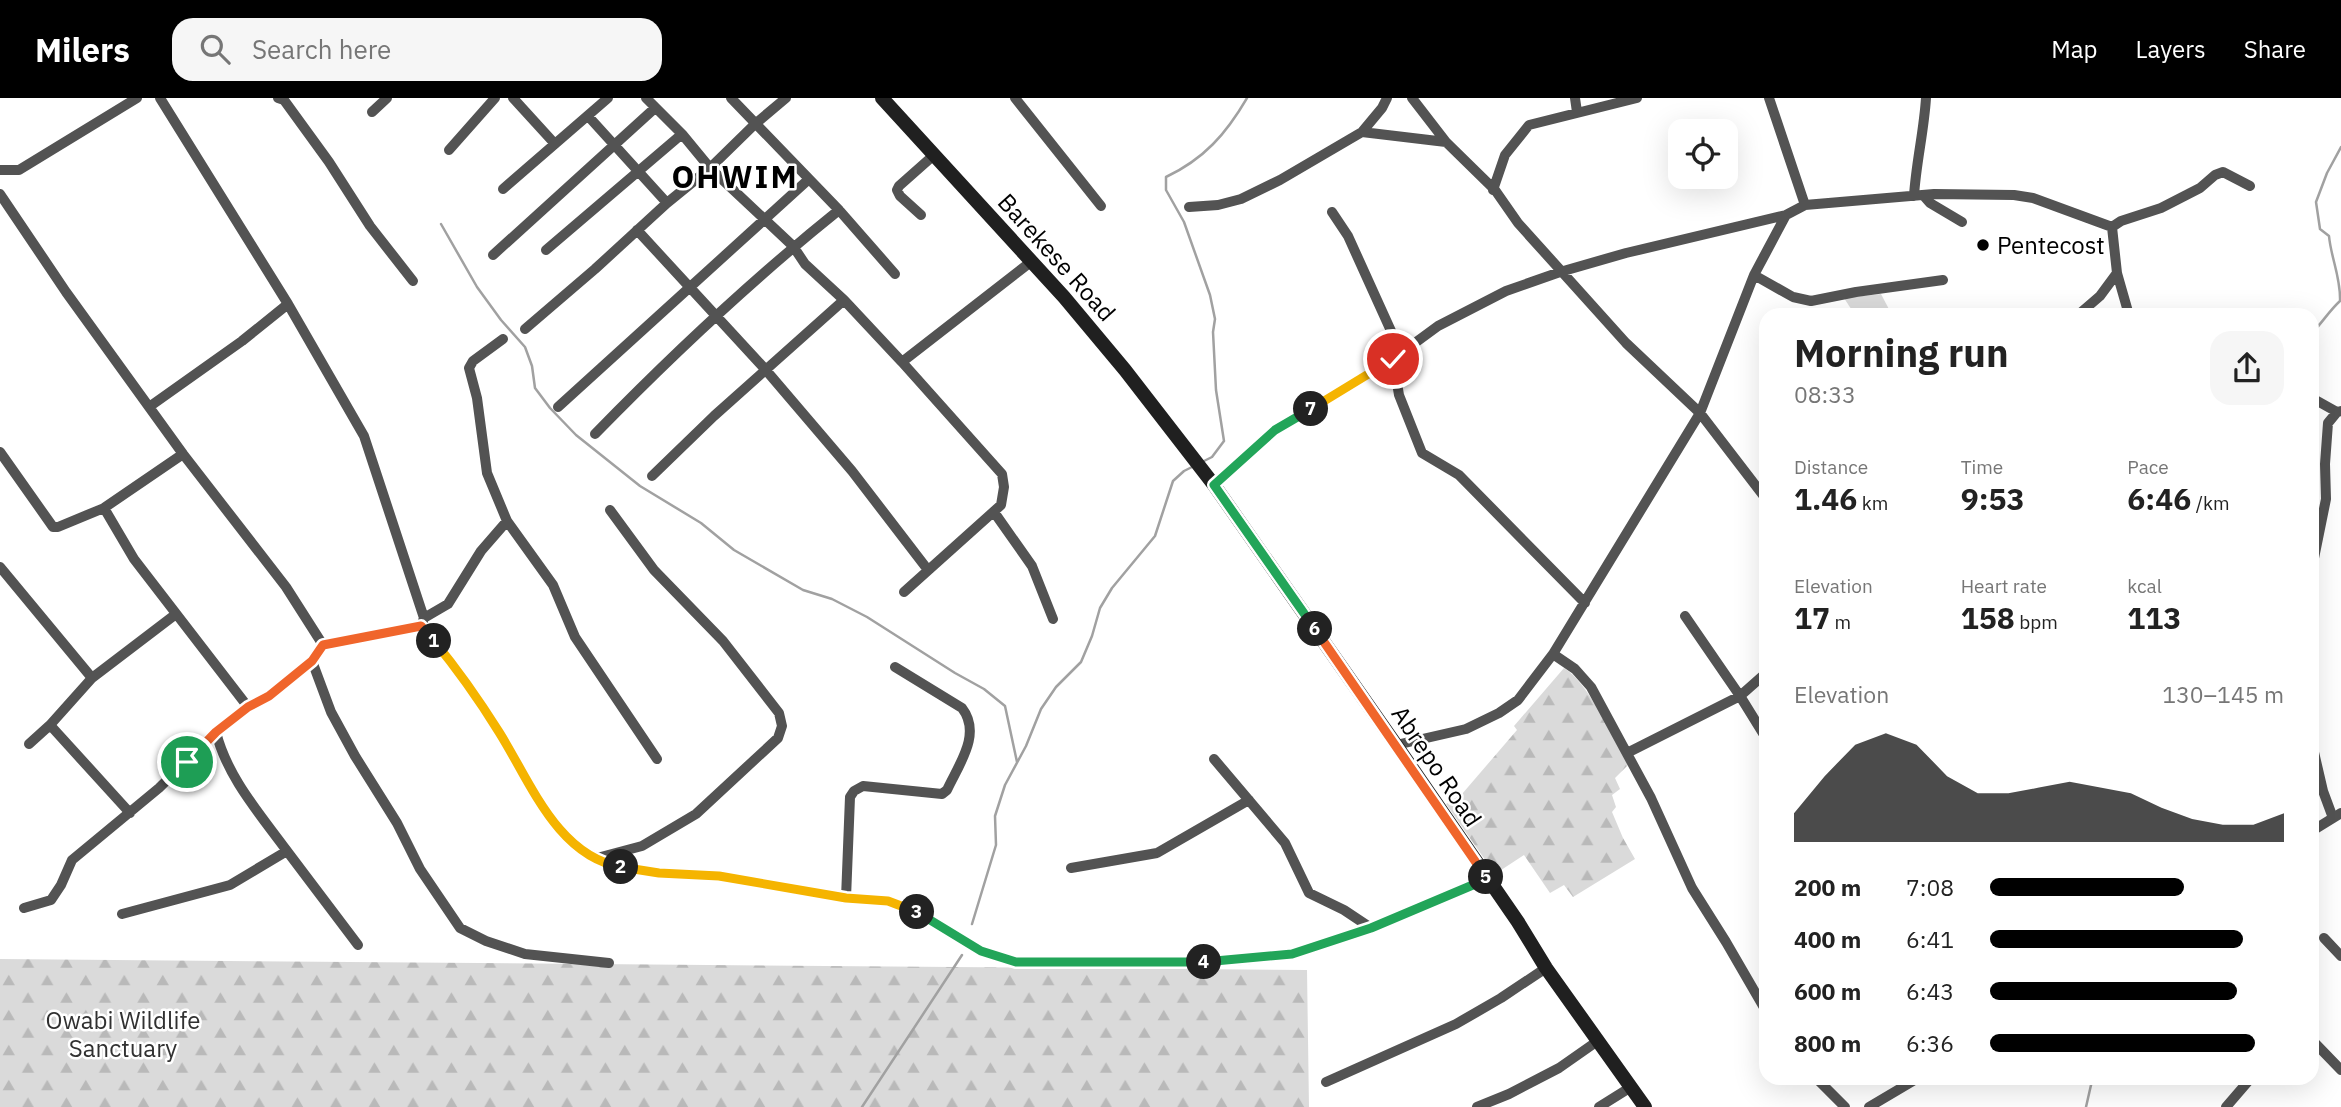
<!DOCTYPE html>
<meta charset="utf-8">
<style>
:root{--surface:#fff;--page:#f6f6f6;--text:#222;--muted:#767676;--accent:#000}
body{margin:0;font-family:"IBM Plex Sans",sans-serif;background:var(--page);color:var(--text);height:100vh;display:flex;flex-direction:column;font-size:26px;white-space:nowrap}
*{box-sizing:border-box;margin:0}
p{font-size:23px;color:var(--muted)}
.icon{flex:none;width:38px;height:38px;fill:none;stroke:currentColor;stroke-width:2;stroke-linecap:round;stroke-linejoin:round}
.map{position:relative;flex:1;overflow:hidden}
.panel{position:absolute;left:1759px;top:210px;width:560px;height:777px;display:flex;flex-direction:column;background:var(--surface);border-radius:21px;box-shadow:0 7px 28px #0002}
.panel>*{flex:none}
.fabs{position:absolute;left:1668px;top:21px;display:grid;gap:14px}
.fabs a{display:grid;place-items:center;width:70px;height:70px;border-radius:14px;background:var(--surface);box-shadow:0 7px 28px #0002;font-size:35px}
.pin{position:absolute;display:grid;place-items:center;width:60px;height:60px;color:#fff;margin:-30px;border:4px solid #fff;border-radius:50%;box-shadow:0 2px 7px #0007}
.km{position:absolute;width:35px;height:35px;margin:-18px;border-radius:50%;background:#222;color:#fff;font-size:19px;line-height:35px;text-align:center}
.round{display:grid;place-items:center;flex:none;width:74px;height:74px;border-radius:21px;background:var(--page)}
.overview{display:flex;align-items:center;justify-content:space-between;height:119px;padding:0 35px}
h1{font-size:38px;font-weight:800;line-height:52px}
.figures{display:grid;grid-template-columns:repeat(3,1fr);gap:10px;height:119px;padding:7px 35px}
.figures div{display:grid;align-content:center}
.figures b{font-size:30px;font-weight:800}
.figures small{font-size:19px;font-weight:400}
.figures p{font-size:19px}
.chart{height:196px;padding:14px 35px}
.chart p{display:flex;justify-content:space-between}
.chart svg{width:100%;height:126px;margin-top:7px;fill:var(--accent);opacity:.7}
ul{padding:0 35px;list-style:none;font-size:23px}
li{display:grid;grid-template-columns:112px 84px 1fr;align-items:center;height:52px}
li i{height:18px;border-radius:9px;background:var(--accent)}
header{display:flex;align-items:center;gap:42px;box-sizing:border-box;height:98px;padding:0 35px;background:var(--accent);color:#fff}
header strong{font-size:33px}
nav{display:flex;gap:38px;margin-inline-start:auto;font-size:24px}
.search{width:490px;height:63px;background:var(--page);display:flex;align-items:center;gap:18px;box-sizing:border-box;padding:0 24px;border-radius:21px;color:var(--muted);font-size:26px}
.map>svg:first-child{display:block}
.green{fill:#dadada}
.forest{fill:url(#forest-firs)}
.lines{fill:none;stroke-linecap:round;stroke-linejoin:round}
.stream{stroke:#a1a1a1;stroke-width:2.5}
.street{stroke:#535353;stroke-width:10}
.secondary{stroke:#202020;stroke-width:14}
.split-1-casing{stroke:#fff;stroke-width:14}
.split-2-casing{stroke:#fff;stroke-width:14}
.split-3-casing{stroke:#fff;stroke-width:14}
.split-4-casing{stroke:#fff;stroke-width:14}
.split-5-casing{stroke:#fff;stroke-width:14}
.split-6-casing{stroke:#fff;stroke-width:14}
.split-7-casing{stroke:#fff;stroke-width:14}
.split-8-casing{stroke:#fff;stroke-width:14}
.split-1{stroke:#f0652b;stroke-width:9}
.split-2{stroke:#f5b400;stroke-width:9}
.split-3{stroke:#f5b400;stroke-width:9}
.split-4{stroke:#22a559;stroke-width:9}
.split-5{stroke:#22a559;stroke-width:9}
.split-6{stroke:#f0652b;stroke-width:9}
.split-7{stroke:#22a559;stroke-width:9}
.split-8{stroke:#f5b400;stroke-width:9}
.poi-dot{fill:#000;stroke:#fff;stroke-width:2.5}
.labels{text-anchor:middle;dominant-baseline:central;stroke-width:5;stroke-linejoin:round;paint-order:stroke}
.poi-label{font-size:24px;fill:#000;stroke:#fff;text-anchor:start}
.street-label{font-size:24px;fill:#000;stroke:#fff}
.park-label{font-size:24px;fill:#313131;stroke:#fff}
.district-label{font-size:32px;font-weight:bold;letter-spacing:2px;fill:#000;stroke:#fff}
</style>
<header>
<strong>Milers</strong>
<div class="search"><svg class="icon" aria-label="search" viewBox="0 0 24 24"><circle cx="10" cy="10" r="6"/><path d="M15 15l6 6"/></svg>Search here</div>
<nav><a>Map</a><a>Layers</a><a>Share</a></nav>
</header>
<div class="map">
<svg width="2341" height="1009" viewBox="0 0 2341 1009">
<defs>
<pattern id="forest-firs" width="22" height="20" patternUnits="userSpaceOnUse" patternTransform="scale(1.75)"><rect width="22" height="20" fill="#dadada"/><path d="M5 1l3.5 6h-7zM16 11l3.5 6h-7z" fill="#b9b9b9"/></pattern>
</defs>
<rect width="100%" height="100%" fill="#fff"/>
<path class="green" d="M1881,196L1892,217H1855L1844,200Z"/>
<path class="forest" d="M1564,570C1587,583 1615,642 1628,667L1615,680L1620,691L1612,697L1616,709L1612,714L1623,740L1635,761L1573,799L1564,787L1550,795L1524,757L1495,776L1446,706L1462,696L1517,632L1514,628Z
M0,861L1307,872L1309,1009H0Z"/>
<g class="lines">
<path class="stream" d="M441,126L477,189L501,222L525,249L532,268L535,290L550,310L576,337L640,388L701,425L734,452L803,492L832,501L867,519L955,575L984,591L1005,608L1017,664
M2312,235C2322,225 2329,213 2340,203C2341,180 2331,160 2329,138L2320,131L2316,104L2327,75L2341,49
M1204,363L1212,359L1224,343L1216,292L1213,234L1215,221L1210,197L1184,124L1166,92V79C1204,61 1226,36 1247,0
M972,826L996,747L995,718L1005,687L1026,648L1041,611L1056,589L1081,564L1092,538L1100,510L1112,490L1155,438L1173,383L1184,373L1194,368
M862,1009L962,857
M2086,1009L2091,987L2096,980"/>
<path class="street" d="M160,0L288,206L364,338L424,520
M278,0L284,2L329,64L370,128L413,183
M513,0L555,46
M646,0L682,36L710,70L793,148L805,166L844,202L902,264L1002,376L1004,389L1001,407L904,494
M731,0L839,112L895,176
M1015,0L1101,108
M1412,0L1446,44
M1575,0L1577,14
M1769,0L1805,107
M372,14L387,0
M588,18L667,105
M1362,34L1382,10L1387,0
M449,52L495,0
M0,72H19L137,0
M503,91L608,0
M1493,92L1505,57L1529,27L1637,0
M0,96L66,194L183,356L286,489L323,547L312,563L269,598L248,609L216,634C227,679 260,716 287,753L230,787L122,816
M1923,97L1930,105L1962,124
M1914,98C1916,65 1924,33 1926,0
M1189,109L1218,107L1241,101L1280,82L1362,34L1446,44L1495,92L1518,125L1626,245L1700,315L1766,401
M1332,114L1348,138L1401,255
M921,117L900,98L897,92L899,88L934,57
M2112,129L2121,123L2161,110L2200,90L2215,77L2223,74L2250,88
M637,132L765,271L852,373L928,472
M546,152L682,36
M493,157L655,10
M1754,177L1793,199L1811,203L1856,194L1943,182
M2078,217L2100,198L2117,175
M525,231L595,171L667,105L710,70L755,26L786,0
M503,241L473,263L469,270L477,300L487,375L507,423
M1393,261L1399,297L1422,355L1459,377L1585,505
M902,264L1032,163
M2312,300L2337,314
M149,309L242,243L288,206
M558,309L809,81
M595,336C672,257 753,181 839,112
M0,354L53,429H58L104,410L183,356
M652,378L714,318L844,202
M1214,387L1275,332L1393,261L1438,228L1506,193L1560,174L1626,155L1786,117
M104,410L134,461L248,609
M994,414L1032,468L1053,521
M0,469L92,580
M2312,470L2326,401L2325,366L2328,325L2337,314L2341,313
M1685,518L1740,598L1766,640
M421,528L456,569L500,634L548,717L580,751L612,767L659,775L719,778L846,800L888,803L919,815L981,853L1016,864H1198L1242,862L1292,856L1371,830L1487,781
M323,547L421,528L424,520L448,506L481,453L507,423L553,487L575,539L657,661
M1553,556L1575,571L1591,589L1651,700L1692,790L1726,844L1766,913
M312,563L331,614L355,658L397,725L420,771L460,830L486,843L525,856L609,865
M50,627L130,715
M29,646L50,627L92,580L176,516
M1396,647L1466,631L1499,615L1518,602L1553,556L1700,315L1754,177L1786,117L1805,107L1934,96L2014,97L2033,100L2112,129L2117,175L2129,217
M2313,650L2323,693L2333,720
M1627,655L1740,598L1766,575
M1214,661L1285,745L1309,795L1344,812L1371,830
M2312,733L2341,715
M287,753L358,847
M597,760L642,748L696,716L778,640L782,628L779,615L723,543L654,472L610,412
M1071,770L1157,755L1249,702
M846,800L850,699L854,693L863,688L942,696L947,692C959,666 982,636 962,610L895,569
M24,810L51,802L61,787L72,762L159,690L216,634
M2324,840L2341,858
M2312,942L2341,972
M1816,980L1845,1009
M1326,984L1456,926L1501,900L1546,870
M1477,1009L1509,996L1559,970L1599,942
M1599,1009L1631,989
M1869,1009L1918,980
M2226,1009L2251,980"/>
<path class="secondary" d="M882,0L1064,199L1125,272L1214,387L1396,647L1518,824L1546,870L1645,1009"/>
</g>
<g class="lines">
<defs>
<path id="split-1" d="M187,664L216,634L248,609L269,598L312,563L323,547L421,528L434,543"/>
<path id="split-2" d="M434,543C458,572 479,602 499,634C530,683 557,758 621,769"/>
<path id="split-3" d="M621,769L659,775L719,778L846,800L888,803L917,814"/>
<path id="split-4" d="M917,814L981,853L1016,864H1204"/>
<path id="split-5" d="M1204,864L1292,856L1371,830L1487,781L1486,779"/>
<path id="split-6" d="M1315,531L1486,779"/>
<path id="split-7" d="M1311,311L1275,332L1214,387L1315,531"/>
<path id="split-8" d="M1311,311L1393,261"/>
</defs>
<use href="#split-1" class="split-1-casing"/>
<use href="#split-2" class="split-2-casing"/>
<use href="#split-3" class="split-3-casing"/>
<use href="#split-4" class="split-4-casing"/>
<use href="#split-5" class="split-5-casing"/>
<use href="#split-6" class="split-6-casing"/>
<use href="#split-7" class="split-7-casing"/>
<use href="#split-8" class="split-8-casing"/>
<use href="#split-1" class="split-1"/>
<use href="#split-2" class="split-2"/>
<use href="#split-3" class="split-3"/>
<use href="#split-4" class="split-4"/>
<use href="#split-5" class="split-5"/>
<use href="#split-6" class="split-6"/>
<use href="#split-7" class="split-7"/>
<use href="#split-8" class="split-8"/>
</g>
<circle class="poi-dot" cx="1983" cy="147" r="7"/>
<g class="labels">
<g class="poi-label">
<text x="1997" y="147">Pentecost</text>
</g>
<g class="street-label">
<text transform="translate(1057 159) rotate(48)">Barekese Road</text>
<text transform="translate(1437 668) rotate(56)">Abrepo Road</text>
</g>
<g class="park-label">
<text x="123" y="922">Owabi Wildlife<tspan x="123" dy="28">Sanctuary</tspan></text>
</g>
<g class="district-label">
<text x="735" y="78">OHWIM</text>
</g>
</g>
</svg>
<div class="fabs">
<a><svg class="icon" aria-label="locate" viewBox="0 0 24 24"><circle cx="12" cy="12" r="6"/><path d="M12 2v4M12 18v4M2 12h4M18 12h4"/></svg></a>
</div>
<div class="pin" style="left:187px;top:664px;background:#1e9e55"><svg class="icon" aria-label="arrive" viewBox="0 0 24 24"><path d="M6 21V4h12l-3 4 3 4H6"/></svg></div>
<div class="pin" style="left:1393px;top:261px;background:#d93025"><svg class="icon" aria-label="check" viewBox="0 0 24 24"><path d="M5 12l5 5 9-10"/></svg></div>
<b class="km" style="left:434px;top:543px">1</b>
<b class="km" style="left:621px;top:769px">2</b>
<b class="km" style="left:917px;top:814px">3</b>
<b class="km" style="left:1204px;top:864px">4</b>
<b class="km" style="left:1486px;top:779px">5</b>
<b class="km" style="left:1315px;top:531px">6</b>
<b class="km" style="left:1311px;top:311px">7</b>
<section class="panel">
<div class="overview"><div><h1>Morning run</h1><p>08:33</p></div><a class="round"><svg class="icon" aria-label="share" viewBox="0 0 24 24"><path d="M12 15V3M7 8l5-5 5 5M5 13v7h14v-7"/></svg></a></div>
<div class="figures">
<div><p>Distance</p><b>1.46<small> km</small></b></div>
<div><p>Time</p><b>9:53</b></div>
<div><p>Pace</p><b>6:46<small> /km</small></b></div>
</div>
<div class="figures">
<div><p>Elevation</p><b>17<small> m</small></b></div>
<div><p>Heart rate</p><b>158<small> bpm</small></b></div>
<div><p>kcal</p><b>113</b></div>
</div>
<div class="chart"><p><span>Elevation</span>130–145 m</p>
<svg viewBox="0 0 160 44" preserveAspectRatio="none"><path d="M0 44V34L10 21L20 10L30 6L40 10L50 21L60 27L70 27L80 25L90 23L100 25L110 27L120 32L130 36L140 38L150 38L160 34V44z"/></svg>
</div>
<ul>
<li><b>200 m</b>7:08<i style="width:66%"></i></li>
<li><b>400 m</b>6:41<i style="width:86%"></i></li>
<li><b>600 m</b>6:43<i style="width:84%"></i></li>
<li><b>800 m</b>6:36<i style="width:90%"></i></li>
</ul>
</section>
</div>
